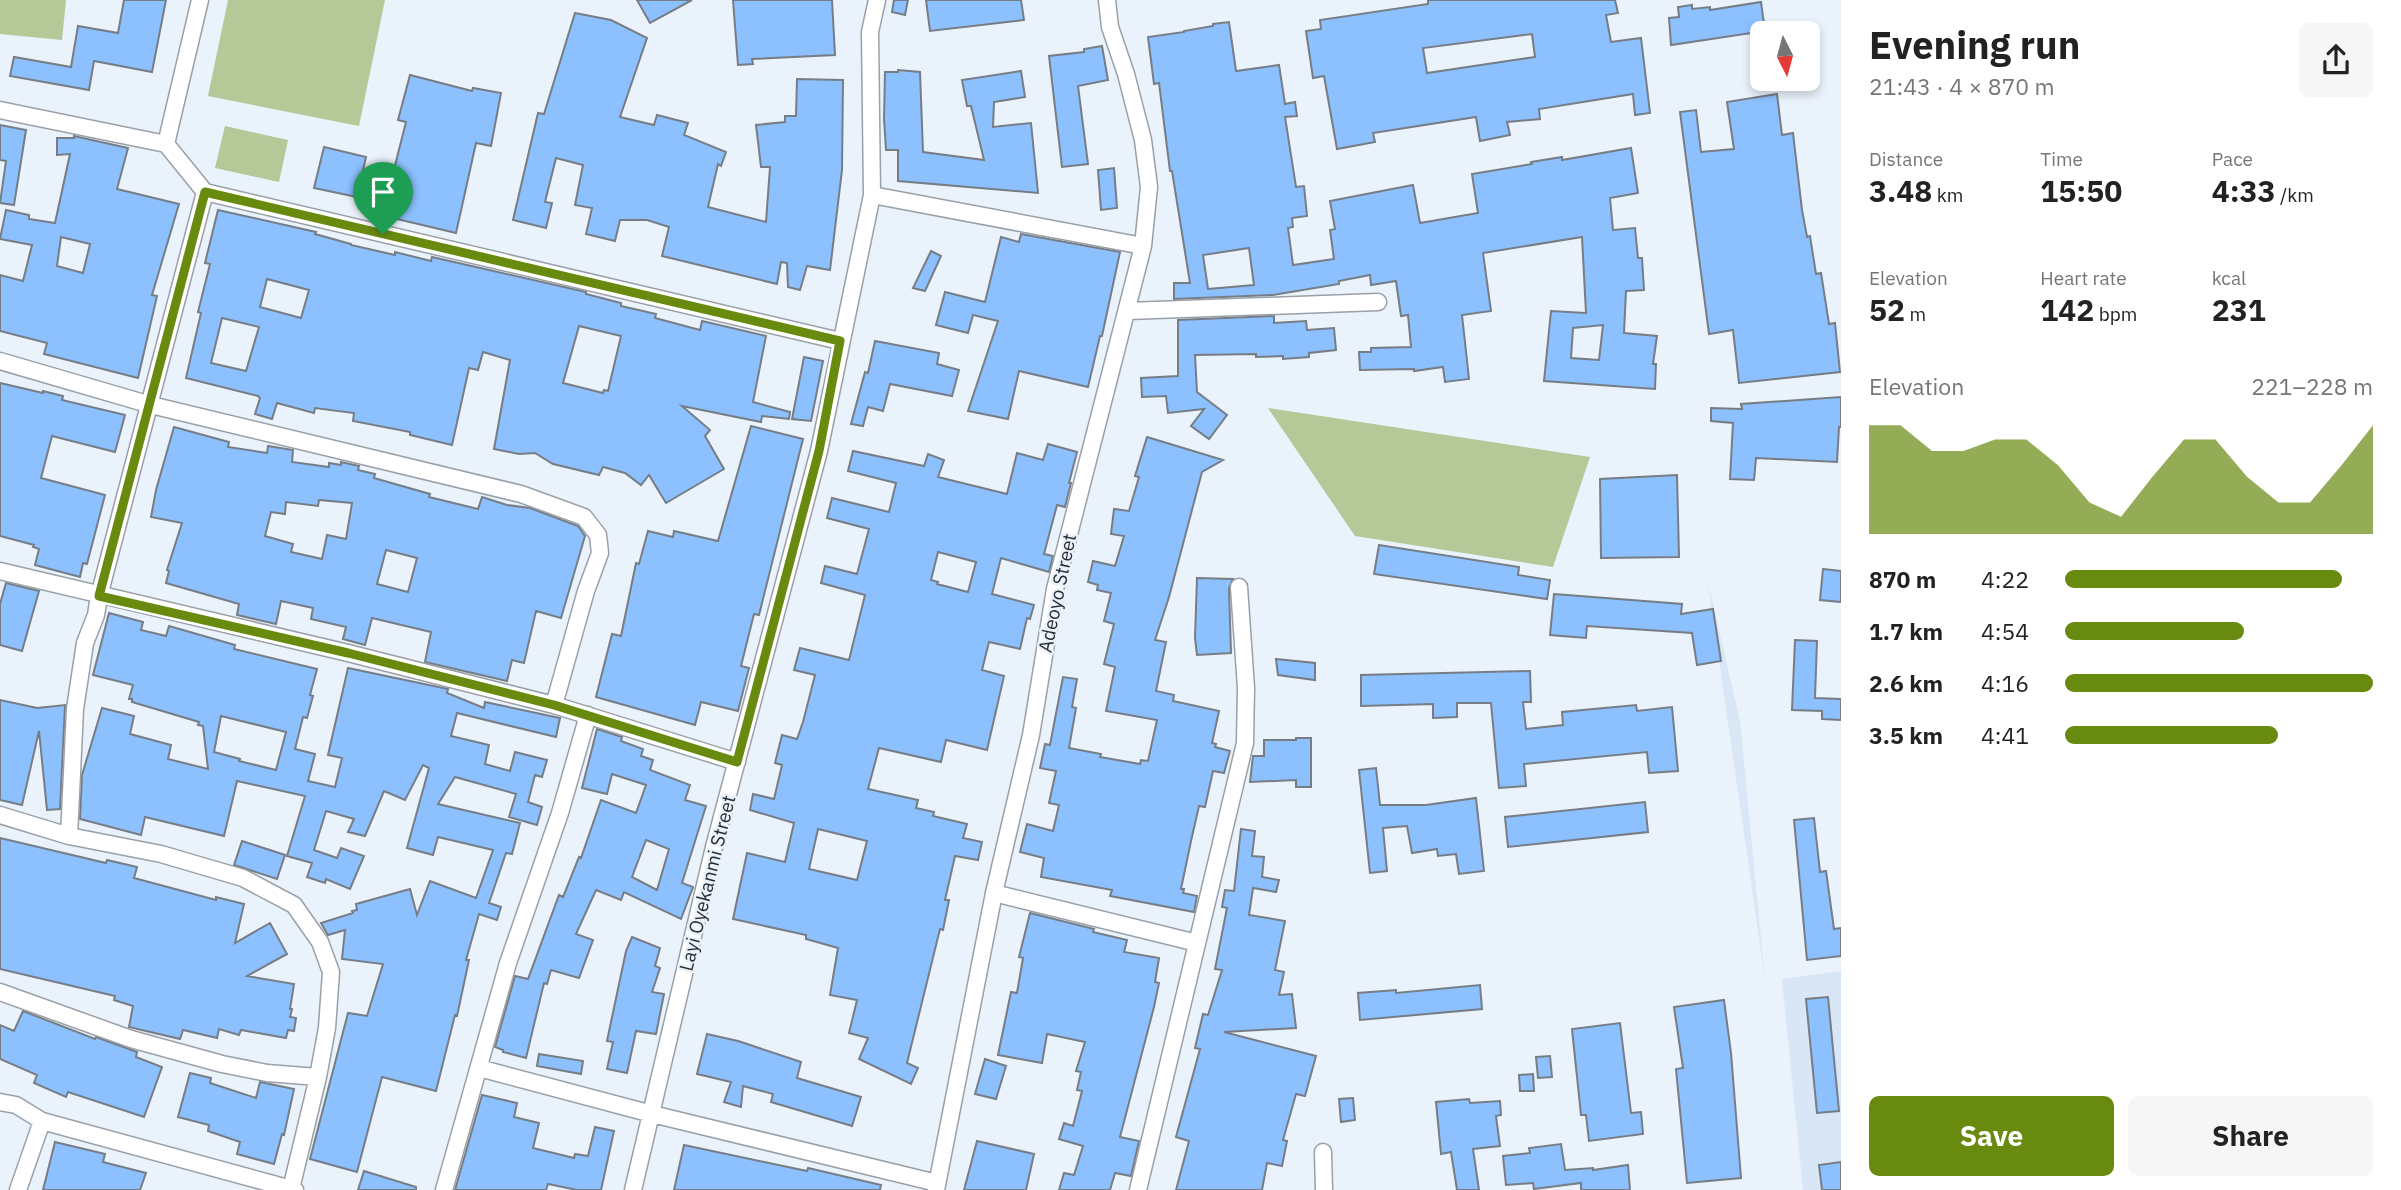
<!DOCTYPE html>
<meta charset="utf-8">
<style>
:root{--surface:#fff;--page:#f6f6f6;--text:#222;--muted:#767676;--accent:#678a0f}
body{margin:0;font-family:"IBM Plex Sans",sans-serif;background:var(--page);color:var(--text);height:100vh;display:flex;flex-direction:column;font-size:26px;white-space:nowrap}
*{box-sizing:border-box;margin:0}
p{font-size:23px;color:var(--muted)}
.icon{flex:none;width:38px;height:38px;fill:none;stroke:currentColor;stroke-width:2;stroke-linecap:round;stroke-linejoin:round}
.map{position:relative;flex:1;overflow:hidden}
.details{display:flex;flex-direction:column;background:var(--surface);width:560px}
.details>*{flex:none}
.needle{width:46px;rotate:174deg}
.tools{position:absolute;left:1750px;top:21px;display:grid;gap:14px}
.tools a{display:grid;place-items:center;width:70px;height:70px;border-radius:10px;background:var(--surface);box-shadow:0 4px 10px #0003;font-size:35px}
.pin{position:absolute;display:grid;place-items:center;width:60px;height:60px;color:#fff;margin:-72px -30px;border-radius:50% 50% 50% 0;rotate:-45deg;box-shadow:0 0 7px #0007}
.pin .icon{rotate:45deg}
.round{display:grid;place-items:center;flex:none;width:74px;height:74px;border-radius:10px;background:var(--page)}
.headline{display:flex;align-items:center;justify-content:space-between;height:119px;padding:0 28px}
h1{font-size:38px;font-weight:800;line-height:52px}
.metrics{display:grid;grid-template-columns:repeat(3,1fr);gap:10px;height:119px;padding:7px 28px}
.metrics div{display:grid;align-content:center}
.metrics b{font-size:30px;font-weight:800}
.metrics small{font-size:19px;font-weight:400}
.metrics p{font-size:19px}
.chart{height:196px;padding:14px 28px}
.chart p{display:flex;justify-content:space-between}
.chart svg{width:100%;height:126px;margin-top:7px;fill:var(--accent);opacity:.7}
.primary-button{display:flex;gap:14px;margin-top:auto;padding:14px 28px}
.primary-button a{flex:1;height:80px;border-radius:10px;background:var(--accent);color:#fff;font-size:28px;font-weight:800;line-height:80px;text-align:center}
.primary-button a+a{background:var(--page);color:var(--text)}
ul{padding:0 28px;list-style:none;font-size:23px}
li{display:grid;grid-template-columns:112px 84px 1fr;align-items:center;height:52px}
li i{height:18px;border-radius:9px;background:var(--accent)}
main{display:flex;flex:1;min-height:0}
.map>svg:first-child{display:block}
.built{fill:#d9e6f5}
.green{fill:#b4c898}
.building{fill:#8cc0ff;stroke:#767d85;stroke-width:2;fill-rule:evenodd}
.lines{fill:none;stroke-linecap:round;stroke-linejoin:round}
.street-casing{stroke:#99a0a8;stroke-width:19}
.street{stroke:#fff;stroke-width:16}
.route-casing{stroke:#fff;stroke-width:14}
.route{stroke:#678a0f;stroke-width:9}
.labels{text-anchor:middle;dominant-baseline:central;stroke-width:5;stroke-linejoin:round;paint-order:stroke}
.street-label{font-size:19px;fill:#2a2d30;stroke:#eaf2fb}
</style>
<main>
<div class="map">
<svg width="1841" height="1190" viewBox="0 0 1841 1190">
<rect width="100%" height="100%" fill="#eaf2fb"/>
<path class="built" d="M1708,583L1740,721L1765,980Z
M1841,971V1190H1803L1782,979Z"/>
<path class="green" d="M0,0H66L62,40L0,34Z
M228,0H385L359,126L208,96Z
M225,126L288,140L279,182L215,168Z
M1268,408L1590,457L1553,567L1355,536Z"/>
<path class="building" d="M124,0H166L152,72L94,61L89,90L10,76L14,57L71,67L78,26L118,33Z
M637,0H692L650,23Z
M733,0H832L835,55L752,59L753,64L738,65Z
M894,0H908L905,15L892,12Z
M926,0H1021L1024,20L930,31Z
M1428,0H1615L1618,13L1606,15L1611,42L1641,38L1650,113L1635,115L1633,94L1539,109L1540,119L1507,122L1510,135L1480,141L1476,117L1373,133L1375,142L1337,149L1324,76L1313,78L1306,31L1321,29L1320,20L1428,4ZM1532,34L1535,57L1427,73L1423,48Z
M1761,2L1765,31L1671,45L1669,18L1679,17L1678,7L1692,5V9L1710,7V10Z
M575,13L611,20L647,38L620,117L654,125L657,115L688,123L684,135L726,152L721,166L718,164L708,207L766,222L770,167H761L756,125L785,122V116H796L797,79L843,80L842,170L830,270L807,266L800,290L788,287L787,263L781,262L777,284L662,256L669,227L647,220H620L615,241L586,234L592,208L575,205L583,165L556,158L545,202L552,203L546,228L513,220L538,113L544,114Z
M1229,22L1236,71L1279,65L1285,104L1295,102L1297,116L1285,117L1296,187L1304,186L1307,216L1292,218L1293,227L1288,228L1293,265L1334,259L1330,230L1335,229L1330,201L1413,185L1420,223L1478,213L1472,174L1532,164L1531,162L1562,157V160L1631,148L1638,193L1610,198L1613,230L1635,228L1638,258H1642L1644,290L1626,291L1624,333L1657,336L1653,364H1656L1655,389L1544,381L1551,311L1586,313L1582,237L1483,253L1491,311L1462,315L1469,379L1445,382L1443,367L1414,371V369L1360,370L1359,352H1371V348L1411,347L1408,315L1401,316L1396,281L1371,285L1370,275L1339,281V284L1273,295L1174,299V283H1190L1172,171H1170L1159,83L1154,84L1148,37L1184,32V31L1213,26V24ZM1249,248L1254,285L1208,289L1203,255ZM1603,325L1599,360L1571,358L1573,328Z
M1102,46L1108,80L1078,86L1088,164L1062,167L1049,56L1084,52V49Z
M898,70L920,72L923,152L984,160L971,106H967L962,80L1021,71L1025,97L994,102L993,127L1031,123L1038,193L898,181V150H886L884,119L885,72H898Z
M410,75L472,91L473,88L501,93L491,146L476,143L456,233L397,219L399,209L390,207L392,198L387,197L406,122L398,120Z
M1777,94L1782,135L1793,133L1802,210L1807,237L1810,236L1816,274L1821,273L1829,324L1835,323L1840,372L1739,383L1733,330L1709,334L1680,112L1696,110L1701,152L1734,149L1727,102Z
M0,125L26,130L14,205L0,203L6,161L0,160Z
M74,136L128,148L117,189L179,204L152,295L157,296L138,378L44,354L47,343L0,331V275L23,281L32,245L0,239L6,210L29,215V219L55,223L70,154L57,155V138H74ZM61,237L90,244L83,273L57,266Z
M324,147L366,157L357,197L314,188Z
M1114,168L1117,208L1101,210L1098,170Z
M218,210L316,232L315,234L351,244V245L395,255V252L431,261L432,257L586,292V294L621,303V306L656,314L655,318L700,330L702,321L766,336L753,402L790,412L789,419L762,416L761,422L682,406L710,430L705,436L724,469L666,503L649,475L641,485L625,473L603,467L599,475L553,464L535,453L519,454L494,449L510,360L483,352L478,370L469,368L452,445L410,435V432L353,421L354,413L315,408L314,413L277,403L272,419L255,414L260,398L258,396L186,378L201,313L198,312L210,264L205,263ZM267,279L309,290L301,318L260,307ZM222,318L259,327L246,371L211,363ZM579,326L621,336L608,391L604,390L603,393L563,383Z
M1021,234L1120,252L1102,336H1100L1088,387L1019,371L1008,419L968,411L998,321L973,315L968,333L936,325L945,292L985,302L1001,237L1019,242Z
M931,251L941,256L925,291L913,288Z
M1274,316V323L1306,321L1307,330L1334,328L1336,350L1309,353V357L1283,359V356L1256,357V354L1195,355L1197,392L1227,415L1209,439L1191,426L1204,409L1168,413L1166,396L1142,397L1141,378L1178,376V320Z
M875,341L939,353L937,364L959,370L952,396L890,384L883,411L868,407L863,426L851,424L865,372L868,373Z
M804,357L823,361L811,421L792,419Z
M0,383L43,393V391L63,396L62,400L125,415L115,452L52,436L41,478L105,495L87,564L83,563L80,577L35,565L39,549L33,547L34,545L0,536Z
M1841,397V427H1839L1837,462L1756,458L1754,480L1730,479L1733,423L1711,421V408L1742,409L1741,404Z
M751,426L803,439L759,615L754,614L741,666L749,668L738,711L701,702L695,725L596,697L612,634L621,636L636,563L639,564L648,531L673,537L674,531L718,541Z
M174,427L229,442L228,447L267,453L268,446L293,450L292,462L329,467V463L341,465V462L359,466L358,470L375,474L374,478L430,494L429,497L478,509L482,497L507,505L530,508L578,526L585,536L561,618L536,611L524,663L512,660L507,681L425,662L431,632L372,618L365,645L343,639L346,627L311,619L313,608L281,601L276,624L237,615L239,604L166,583L169,571L167,570L182,523L151,517L156,490ZM319,500L352,503L346,539L327,535L322,559L291,552L293,544L265,536L271,512L285,514L286,502L318,506ZM386,550L417,558L408,592L377,584Z
M1147,437L1223,460L1202,472L1169,597L1155,640L1166,642L1156,691L1174,695L1173,701L1219,711L1212,743L1216,744L1215,747L1230,751L1224,773L1213,771L1205,807L1199,806L1191,841L1181,889H1184L1183,893L1197,896L1194,912L1110,896L1112,890L1041,877L1044,858L1020,852L1027,824L1053,831L1059,805L1049,803L1056,771L1040,768L1045,744L1050,745L1063,677L1077,679L1072,707L1076,708L1069,748L1101,754L1100,757L1140,764L1141,760L1148,761L1157,720L1106,711L1115,667L1104,664L1114,624L1104,621L1111,593L1097,590L1098,585L1088,582L1093,561L1115,566L1124,536L1111,534L1114,509L1129,511L1139,477L1135,476Z
M1048,444L1077,452L1069,483H1071L1065,507L1057,505L1044,554L1053,556L1049,572L1001,558L992,594L1034,605L1030,619L1027,618L1020,649L989,642L982,670L1004,676L987,750L946,740L941,762L879,748L868,789L918,800L916,808L934,812L933,816L967,824L963,838L982,842L978,860L955,856L945,900H949L943,930L940,929L907,1063L918,1068L911,1084L859,1059L868,1038L849,1033L857,1000L830,995L838,948L806,939V935L733,919L747,853L785,862L794,823L750,810L753,794L774,799L782,765L775,763L782,735L797,739L803,722L815,675L794,670L800,648L849,660L865,595L821,583L825,566L857,574L869,529L827,518L832,498L889,512L896,483L848,471L853,451L924,466L928,454L944,460L938,477L1007,494L1017,453L1043,460ZM938,552L976,562L968,592L937,584L938,582L931,580ZM818,829L867,841L857,880L809,869Z
M1677,475L1679,557L1601,558L1600,479Z
M1379,545L1519,567L1518,575L1550,580L1547,599L1374,574Z
M1823,569L1841,571V602L1820,600Z
M1197,578L1233,579L1229,588L1231,653L1197,655L1195,638Z
M6,583L39,591L22,651L0,645V604Z
M1554,594L1682,604L1681,614L1713,609L1721,661L1697,665L1692,633L1587,626L1586,638L1550,635Z
M109,613L143,622L141,630L166,636L169,626L235,645L234,649L317,669L310,695L313,696L307,718L303,717L295,749L315,754L308,781L335,787L342,758L328,755L348,668L448,689L447,693L484,708L485,702L560,718L556,737L457,713L451,736L489,745L485,764L510,771L515,752L547,760L542,777L535,775L528,802L542,807L537,825L509,817L516,794L455,777L438,804L520,823L512,854L506,853L489,903L501,907L497,920L479,914L466,960H469L457,1016L455,1015L436,1091L382,1077L357,1172L310,1159L348,1013L367,1016L383,964L342,959L345,930L328,935L321,923L353,913L352,911L357,910L356,904L410,889L417,915L430,881L476,898L493,850L438,837L433,855L407,848L429,768L423,765L405,800L384,791L365,836L348,832L354,819L326,811L314,850L337,858L341,848L364,856L350,889L326,879L325,883L307,877L312,863L287,856L305,796L237,781L224,836L145,817L141,835L80,819L82,775L102,708L134,716L130,734L171,745L168,759L208,769L203,726L198,725L199,722L132,702V699H129L133,685L93,675ZM221,716L286,732L276,770L239,761L240,759L214,752Z
M1795,640L1817,641L1815,698L1841,699V720L1822,719V711L1792,710Z
M1276,659L1315,663V680L1278,675Z
M1530,671L1531,702H1523L1526,729L1563,725L1562,712L1636,705L1637,711L1672,707L1678,771L1649,773L1647,752L1524,764L1526,786L1499,788L1491,703H1457V717L1433,718V704L1361,706V675Z
M0,700L37,708L65,705L60,809L47,810L39,731L22,805L0,800Z
M597,729L622,737L621,741L643,749L641,756L653,760L650,770L690,785L685,800L706,806L682,883L693,887L681,919L624,892L621,900L596,890L576,934L593,940L579,978L551,970L547,984L544,983L526,1058L503,1052V1050L495,1047L515,976L528,979L559,895L563,897L579,857L581,858L601,800L636,813L646,785L612,774L607,794L582,788ZM646,840L669,849L657,890L632,877Z
M1296,738H1311V787H1296V780L1250,782L1253,756H1264V740H1296Z
M1376,768L1380,805H1426L1476,798L1484,871L1459,874L1456,854L1438,856L1437,849L1412,853L1407,826L1383,828L1387,871L1370,873L1359,770Z
M1645,802L1648,832L1508,847L1505,817Z
M1814,818L1820,872L1826,871L1834,929L1841,928V956L1807,960L1794,820Z
M1241,829L1255,831L1252,856L1264,857L1262,877L1279,880L1276,892L1253,888L1249,915L1285,921L1275,970L1284,972L1279,995L1292,994L1296,1028L1224,1032L1316,1056L1305,1096L1296,1094L1283,1140L1287,1141L1282,1166L1267,1163L1262,1190H1176L1189,1141L1176,1137L1200,1049L1195,1048L1203,1014L1208,1015L1222,970L1215,969L1227,908L1222,907L1225,890L1234,891Z
M0,838L106,863L107,860L137,867L134,878L216,900V897L244,904L235,943L270,923L287,954L247,976L294,984L290,1009H292L290,1017L296,1018L294,1031L288,1030L286,1038L241,1030L239,1035L219,1029L217,1038L183,1030L180,1039L129,1027L133,1006L114,1000L115,996L0,969Z
M242,841L285,855L277,879L234,865Z
M1030,913L1094,929L1093,932L1127,940L1124,952L1159,958L1155,982L1159,983L1154,1007L1120,1137L1139,1141L1131,1176L1115,1173L1110,1190H1059L1064,1173L1074,1175L1083,1146L1059,1139L1064,1123L1073,1126L1082,1091L1077,1090L1081,1072L1076,1071L1085,1042L1047,1034L1042,1063L998,1055L1011,992L1017,993L1023,958L1019,957Z
M632,937L660,948L655,966L660,968L652,992L664,994L656,1034L636,1031L627,1073L607,1069L613,1042L607,1041L626,951Z
M1480,985L1482,1009L1360,1020L1358,993L1396,990V993Z
M1828,997L1839,1111L1817,1113L1806,999Z
M1724,1000L1731,1053L1741,1178L1687,1183L1676,1069L1683,1068L1674,1007Z
M23,1011L95,1039L96,1037L137,1052L136,1057L162,1067L144,1117L68,1092L66,1097L34,1083L37,1075L0,1059V1025L14,1031Z
M1620,1023L1631,1113L1641,1112L1643,1134L1589,1141L1586,1115H1581L1572,1029Z
M707,1034L738,1041L801,1062L797,1078L861,1097L852,1126L771,1102L773,1094L743,1086L741,1107L724,1102L731,1082L697,1074Z
M539,1054L583,1061L581,1074L537,1066Z
M1550,1056L1552,1077L1538,1078L1536,1057Z
M985,1059L1006,1066L996,1099L975,1094Z
M190,1073L211,1078L210,1083L256,1098L260,1082L294,1089L284,1135L282,1134L274,1164L237,1154L240,1142L208,1131L209,1125L178,1117Z
M1533,1074L1534,1091H1520L1519,1075Z
M482,1095L517,1103L514,1117L539,1123L533,1148L574,1158L575,1154L588,1156L595,1127L614,1131L601,1190H577L548,1184L546,1190H455Z
M1353,1098L1355,1120L1341,1122L1339,1099Z
M1469,1099L1470,1103L1500,1101L1501,1115L1496,1116L1500,1146L1473,1149L1479,1190H1457L1451,1152L1441,1154L1436,1102Z
M977,1141L1034,1154L1026,1190H964Z
M55,1142L105,1154L103,1162L146,1173L140,1190H43Z
M1561,1144L1565,1170L1593,1168V1170L1628,1165L1630,1190H1581V1183L1534,1189L1533,1183L1506,1185L1503,1156L1530,1153L1529,1148Z
M684,1145L807,1171L808,1168L881,1185L880,1190H674Z
M1841,1162V1190H1822L1819,1165Z
M364,1171L416,1187V1190H358Z"/>
<g class="lines">
<defs>
<path id="street" d="M0,110L166,144L205,192L840,341
M166,144L200,0
M872,195L1143,246
M1128,311L1378,302
M0,361L151,405L521,494L584,517L598,535L600,553L586,591L554,705
M0,571L348,653L554,705L737,762
M0,815L69,836L161,854L243,878L294,905L320,942L331,972L327,1028L318,1077L291,1189
M69,836L75,709L85,643L96,615L99,596L205,192
M994,893L1197,943
M0,992L131,1039L222,1064L267,1073L318,1077
M479,1068L652,1114L937,1183
M0,1102L16,1105L42,1121L295,1190
M1323,1152L1324,1190
M18,1190L42,1121
M444,1190L508,963L560,813L588,715
M633,1190L714,847L819,451L872,195L870,32L877,0
M936,1190L994,893L1031,735L1055,589L1143,246L1149,187L1143,140L1126,74L1110,27L1107,0
M1138,1190L1245,743L1246,688L1239,587"/>
</defs>
<use href="#street" class="street-casing"/>
<use href="#street" class="street"/>
</g>
<g class="lines">
<defs>
<path id="route" d="M205,192L840,341L819,451L737,762L554,705L348,653L99,596Z"/>
</defs>
<use href="#route" class="route-casing"/>
<use href="#route" class="route"/>
</g>
<g class="labels">
<g class="street-label">
<text transform="translate(1057 593) rotate(-78)">Adeoyo Street</text>
<text transform="translate(707 883) rotate(-76)">Layi Oyekanmi Street</text>
</g>
</g>
</svg>
<div class="tools">
<a><svg class="needle" viewBox="-14 -14 28 28"><path d="M0-13l5 13h-10z" fill="#e53935"/><path d="M0 13l5-13h-10z" fill="#767676"/></svg></a>
</div>
<div class="pin" style="left:383px;top:234px;background:#1e9e55"><svg class="icon" aria-label="arrive" viewBox="0 0 24 24"><path d="M6 21V4h12l-3 4 3 4H6"/></svg></div>
</div>
<section class="details">
<div class="headline"><div><h1>Evening run</h1><p>21:43 · 4 × 870 m</p></div><a class="round"><svg class="icon" aria-label="share" viewBox="0 0 24 24"><path d="M12 15V3M7 8l5-5 5 5M5 13v7h14v-7"/></svg></a></div>
<div class="metrics">
<div><p>Distance</p><b>3.48<small> km</small></b></div>
<div><p>Time</p><b>15:50</b></div>
<div><p>Pace</p><b>4:33<small> /km</small></b></div>
</div>
<div class="metrics">
<div><p>Elevation</p><b>52<small> m</small></b></div>
<div><p>Heart rate</p><b>142<small> bpm</small></b></div>
<div><p>kcal</p><b>231</b></div>
</div>
<div class="chart"><p><span>Elevation</span>221–228 m</p>
<svg viewBox="0 0 160 44" preserveAspectRatio="none"><path d="M0 44V6L10 6L20 15L30 15L40 11L50 11L60 20L70 33L80 38L90 24L100 11L110 11L120 24L130 33L140 33L150 20L160 6V44z"/></svg>
</div>
<ul>
<li><b>870 m</b>4:22<i style="width:90%"></i></li>
<li><b>1.7 km</b>4:54<i style="width:58%"></i></li>
<li><b>2.6 km</b>4:16<i style="width:100%"></i></li>
<li><b>3.5 km</b>4:41<i style="width:69%"></i></li>
</ul>
<div class="primary-button"><a>Save</a><a>Share</a></div>
</section>
</main>
